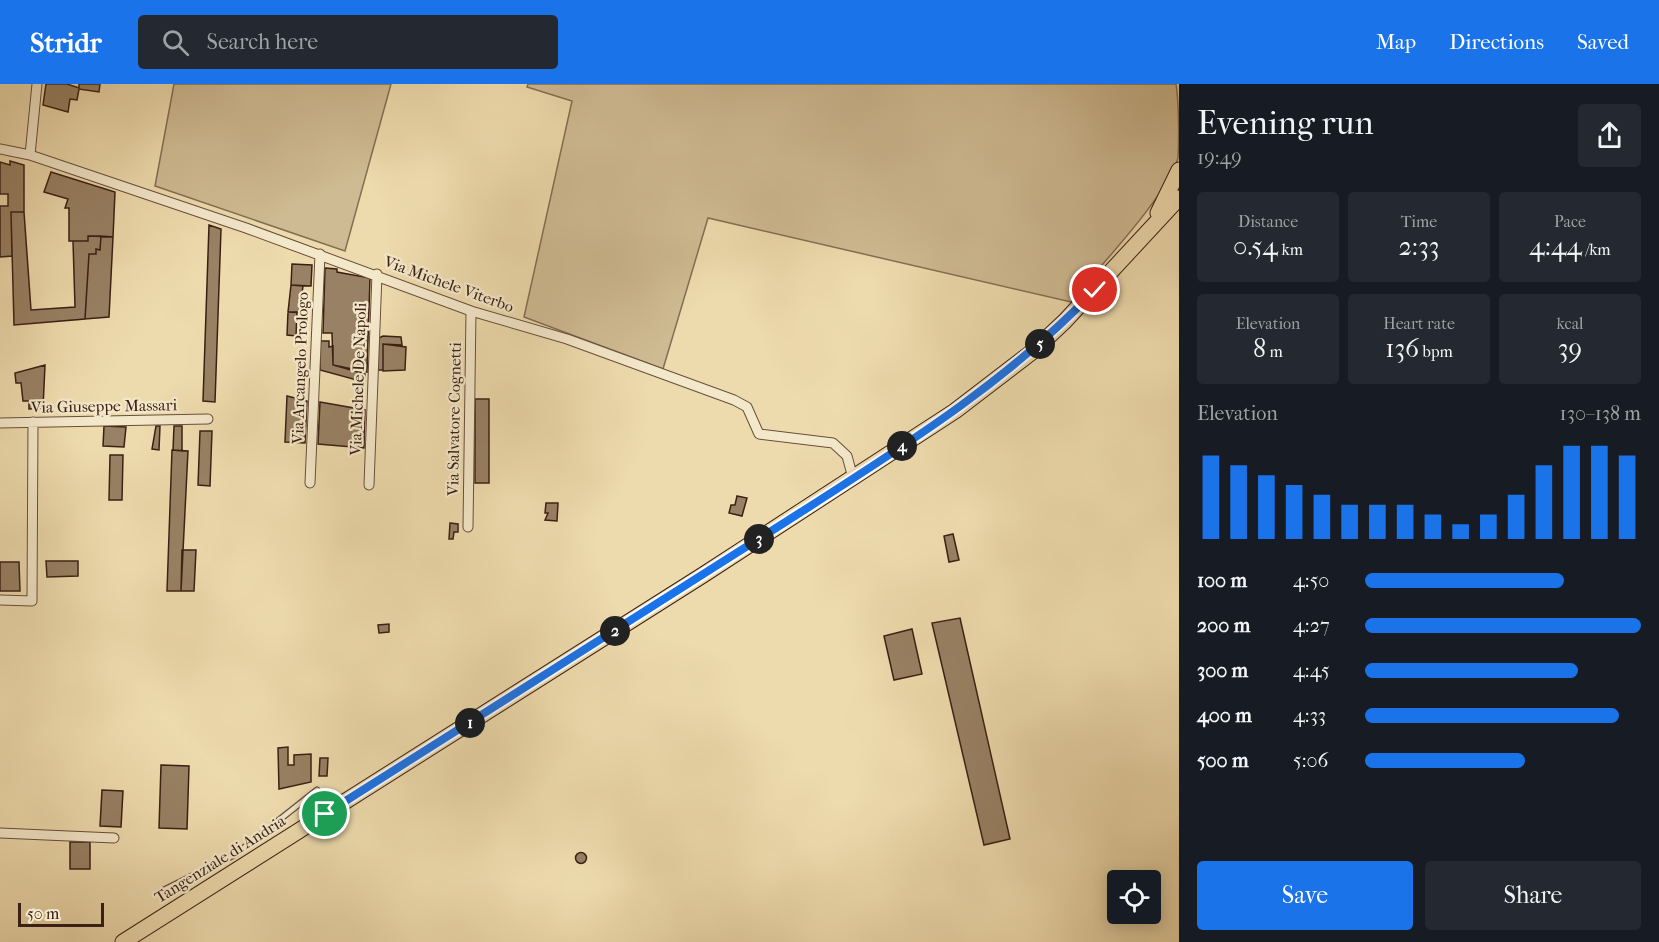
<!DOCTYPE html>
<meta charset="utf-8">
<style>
:root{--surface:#171b24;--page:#242831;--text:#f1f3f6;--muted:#9ea1a6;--accent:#1a73e8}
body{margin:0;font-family:"IM FELL French Canon",serif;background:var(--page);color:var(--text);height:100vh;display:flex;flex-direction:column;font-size:22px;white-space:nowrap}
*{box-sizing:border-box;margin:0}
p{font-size:20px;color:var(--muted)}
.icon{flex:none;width:33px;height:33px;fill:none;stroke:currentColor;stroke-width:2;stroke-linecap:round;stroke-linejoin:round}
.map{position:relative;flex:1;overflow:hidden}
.details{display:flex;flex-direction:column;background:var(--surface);width:480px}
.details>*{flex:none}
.buttons{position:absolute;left:1107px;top:786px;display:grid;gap:12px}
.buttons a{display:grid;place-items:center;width:54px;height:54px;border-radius:6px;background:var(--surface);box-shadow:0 3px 15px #0003;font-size:30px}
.scale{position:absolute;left:18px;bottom:15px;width:86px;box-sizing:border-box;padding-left:6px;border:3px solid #3a2015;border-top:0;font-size:16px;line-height:21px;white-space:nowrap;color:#3a2015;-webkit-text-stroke:4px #f4e8ca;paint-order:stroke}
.pin{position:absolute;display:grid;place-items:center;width:51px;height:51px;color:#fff;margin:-26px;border:3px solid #fff;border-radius:50%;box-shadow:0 2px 6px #0007}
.km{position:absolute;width:30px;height:30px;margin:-15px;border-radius:50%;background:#222;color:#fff;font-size:16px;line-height:30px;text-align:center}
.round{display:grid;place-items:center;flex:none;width:63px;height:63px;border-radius:6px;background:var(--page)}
.overview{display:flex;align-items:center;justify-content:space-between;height:102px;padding:0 18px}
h1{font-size:33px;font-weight:600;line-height:45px}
.stats{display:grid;grid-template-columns:repeat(3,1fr);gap:9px;height:102px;padding:6px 18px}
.stats div{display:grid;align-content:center;border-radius:6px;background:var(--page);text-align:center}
.stats b{font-size:26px;font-weight:600}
.stats small{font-size:16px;font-weight:400}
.stats p{font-size:16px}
.chart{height:168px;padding:12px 18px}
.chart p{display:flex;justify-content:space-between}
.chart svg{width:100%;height:108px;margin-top:6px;stroke:var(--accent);stroke-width:6}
.cta{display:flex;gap:12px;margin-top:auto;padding:12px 18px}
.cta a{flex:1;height:69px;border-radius:6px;background:var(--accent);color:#fff;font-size:24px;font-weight:600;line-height:69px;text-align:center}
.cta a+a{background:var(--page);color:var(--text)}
ul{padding:0 18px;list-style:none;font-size:20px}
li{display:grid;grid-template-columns:96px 72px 1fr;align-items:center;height:45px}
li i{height:15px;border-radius:8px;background:var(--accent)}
header{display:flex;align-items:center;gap:36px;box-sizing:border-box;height:84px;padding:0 30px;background:var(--accent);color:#fff}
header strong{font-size:28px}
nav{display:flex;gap:33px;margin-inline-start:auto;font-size:21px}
.search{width:420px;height:54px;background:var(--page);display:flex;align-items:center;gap:15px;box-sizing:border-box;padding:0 21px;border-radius:6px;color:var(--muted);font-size:22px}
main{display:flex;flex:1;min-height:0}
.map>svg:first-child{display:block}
.green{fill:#cfbb93;stroke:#846e54;stroke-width:1.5}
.building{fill:#988164;stroke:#3a2015;stroke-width:1.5}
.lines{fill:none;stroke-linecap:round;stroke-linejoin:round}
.service-casing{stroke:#674f3b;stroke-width:7}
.minor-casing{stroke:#674f3b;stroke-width:11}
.primary-casing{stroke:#3a2015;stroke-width:17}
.service{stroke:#f4e8ca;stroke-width:4.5}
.minor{stroke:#f4e8ca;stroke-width:9}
.primary{stroke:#eedbad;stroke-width:15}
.route-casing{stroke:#fff;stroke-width:12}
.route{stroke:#1a73e8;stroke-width:8}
.labels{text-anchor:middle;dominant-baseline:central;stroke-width:4.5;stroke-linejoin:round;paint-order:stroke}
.street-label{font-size:16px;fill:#3a2015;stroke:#f4e8ca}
</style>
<header>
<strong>Stridr</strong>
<div class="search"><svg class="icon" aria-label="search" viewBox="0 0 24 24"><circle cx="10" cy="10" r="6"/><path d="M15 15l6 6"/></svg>Search here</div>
<nav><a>Map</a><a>Directions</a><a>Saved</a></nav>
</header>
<main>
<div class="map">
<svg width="1179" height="858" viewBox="0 0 1179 858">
<rect width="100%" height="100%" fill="#eedbad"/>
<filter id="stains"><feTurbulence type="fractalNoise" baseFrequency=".00333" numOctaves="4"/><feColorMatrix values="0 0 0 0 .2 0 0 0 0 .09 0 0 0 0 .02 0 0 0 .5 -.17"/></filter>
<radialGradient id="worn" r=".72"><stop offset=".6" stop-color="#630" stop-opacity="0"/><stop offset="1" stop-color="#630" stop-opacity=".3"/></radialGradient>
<path class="green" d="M174,0H391L345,167L155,102Z
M528,0H1176C1179,18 1179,57 1178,74C1166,114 1099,182 1071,218L708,134L663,285L524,233L572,17L527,3Z"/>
<path class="building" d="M46,0H67L79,4V0H100L99,8L79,5L77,16L70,15L68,28L43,21Z
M10,77L24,81V128H11L12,172L0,173V122H8V110H0V78L10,81Z
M51,88L115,108L113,153L88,152V157H69V124H65L68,115L44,108Z
M11,128H24L31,226L75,223L73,157H88V152H101L100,166L96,165V170H89L85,235L14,241Z
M209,141L221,145L215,318L203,317Z
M101,152L113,153L109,233L85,235L89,170H96V165L100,166Z
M292,180L312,181L311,202L291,201Z
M325,184L337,185V188L370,194L367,288L333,281L332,249H323Z
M291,201L303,202L301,218L308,219V229L288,228Z
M288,228H297L296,252L287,251Z
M383,252L401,253L402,261L383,260V286H377L379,254Z
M320,257H329V263L333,262V281L365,290L363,313L356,312L357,296L320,286Z
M383,260L406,263L405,286L383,287Z
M45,281L43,324L29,325V317H23L21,299H16L15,289Z
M287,312L307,317L305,359L285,358Z
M475,315H489V399H475Z
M320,318L365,326L364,364L318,360Z
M104,342L126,343L124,363L103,362Z
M156,342H160L159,366L152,365Z
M174,342H182V367L173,366Z
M200,347H212L210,402L198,401Z
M172,366L188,367L181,507H167Z
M110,371H123L122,416H109Z
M737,412L747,414L742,432L729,429L731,421H735Z
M546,419H558L557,437L545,436L548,429H545Z
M450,439L458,440V448H454L453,455H449Z
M953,450L959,476L949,478L944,452Z
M182,466H196L194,507H181Z
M46,477H78V492L47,493Z
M0,478H19L20,507H0Z
M960,534L1010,755L984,761L932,539Z
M389,540V548L379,549L378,541Z
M912,545L922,590L894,596L884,552Z
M288,663V681H294V671L311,670V698L279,705L278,664Z
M320,674H328L327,692H319Z
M161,681L189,682L187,745L159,744Z
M102,706L123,707L121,743L100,742Z
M70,758H90V785H70Z
M575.5 774a5.5 5.5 0 1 1 11 0a5.5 5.5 0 1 1-11 0Z"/>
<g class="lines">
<defs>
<path id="service" d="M160,808L236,770L317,706"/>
<path id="minor" d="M0,65L30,71L246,144L471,227L567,255L734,316L747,323L759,350L833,359L847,372L853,394
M30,71L37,0
M0,339L208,335
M310,399L320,170
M369,401L377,190
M468,443L471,227
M0,516L32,517L33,338
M0,749L114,754"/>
<path id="primary" d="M1158,129L1179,86
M123,858L703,491L955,327L1032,268L1065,237L1179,114"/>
</defs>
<use href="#service" class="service-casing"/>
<use href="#minor" class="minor-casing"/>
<use href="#primary" class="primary-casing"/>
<use href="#service" class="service"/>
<use href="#minor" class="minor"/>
<use href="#primary" class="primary"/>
</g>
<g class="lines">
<defs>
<path id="route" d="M325,730C476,635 627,540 776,444C888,372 1003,303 1095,206"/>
</defs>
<use href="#route" class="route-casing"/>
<use href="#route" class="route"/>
</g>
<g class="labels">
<g class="street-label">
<text transform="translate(449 200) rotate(20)">Via Michele Viterbo</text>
<text transform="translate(300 284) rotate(-88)">Via Arcangelo Prologo</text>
<text transform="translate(358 295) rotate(-88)">Via Michele De Napoli</text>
<text transform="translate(104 322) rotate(-1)">Via Giuseppe Massari</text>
<text transform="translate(454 335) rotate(-89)">Via Salvatore Cognetti</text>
<text transform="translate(220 775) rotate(-32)">Tangenziale di Andria</text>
</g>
</g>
<rect width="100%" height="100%" filter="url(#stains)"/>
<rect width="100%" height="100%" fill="url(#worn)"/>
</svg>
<div class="buttons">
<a><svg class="icon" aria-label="locate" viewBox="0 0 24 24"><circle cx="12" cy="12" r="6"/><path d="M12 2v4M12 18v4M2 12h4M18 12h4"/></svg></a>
</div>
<div class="scale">50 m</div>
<div class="pin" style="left:325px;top:730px;background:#1e9e55"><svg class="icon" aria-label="arrive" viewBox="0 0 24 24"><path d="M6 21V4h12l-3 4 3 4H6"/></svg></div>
<div class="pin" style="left:1095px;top:206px;background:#d93025"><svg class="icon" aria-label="check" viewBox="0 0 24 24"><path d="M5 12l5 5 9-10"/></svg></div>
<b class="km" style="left:470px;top:639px">1</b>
<b class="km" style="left:615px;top:547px">2</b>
<b class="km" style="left:759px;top:455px">3</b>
<b class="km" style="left:902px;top:362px">4</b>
<b class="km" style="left:1040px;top:260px">5</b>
</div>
<section class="details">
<div class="overview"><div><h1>Evening run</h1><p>19:49</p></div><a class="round"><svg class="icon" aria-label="share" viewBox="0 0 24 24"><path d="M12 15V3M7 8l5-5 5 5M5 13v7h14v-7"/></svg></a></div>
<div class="stats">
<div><p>Distance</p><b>0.54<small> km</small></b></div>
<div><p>Time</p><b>2:33</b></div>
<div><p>Pace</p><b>4:44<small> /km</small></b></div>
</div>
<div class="stats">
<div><p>Elevation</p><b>8<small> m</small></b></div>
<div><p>Heart rate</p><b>136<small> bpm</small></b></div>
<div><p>kcal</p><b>39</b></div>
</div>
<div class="chart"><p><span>Elevation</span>130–138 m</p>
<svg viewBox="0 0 160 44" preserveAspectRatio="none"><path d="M5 44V10M15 44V14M25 44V18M35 44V22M45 44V26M55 44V30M65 44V30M75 44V30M85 44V34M95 44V38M105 44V34M115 44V26M125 44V14M135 44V6M145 44V6M155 44V10"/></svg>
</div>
<ul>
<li><b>100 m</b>4:50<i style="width:72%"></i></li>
<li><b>200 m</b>4:27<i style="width:100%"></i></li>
<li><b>300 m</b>4:45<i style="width:77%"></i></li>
<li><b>400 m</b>4:33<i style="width:92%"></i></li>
<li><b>500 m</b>5:06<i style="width:58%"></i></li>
</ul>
<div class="cta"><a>Save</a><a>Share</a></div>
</section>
</main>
